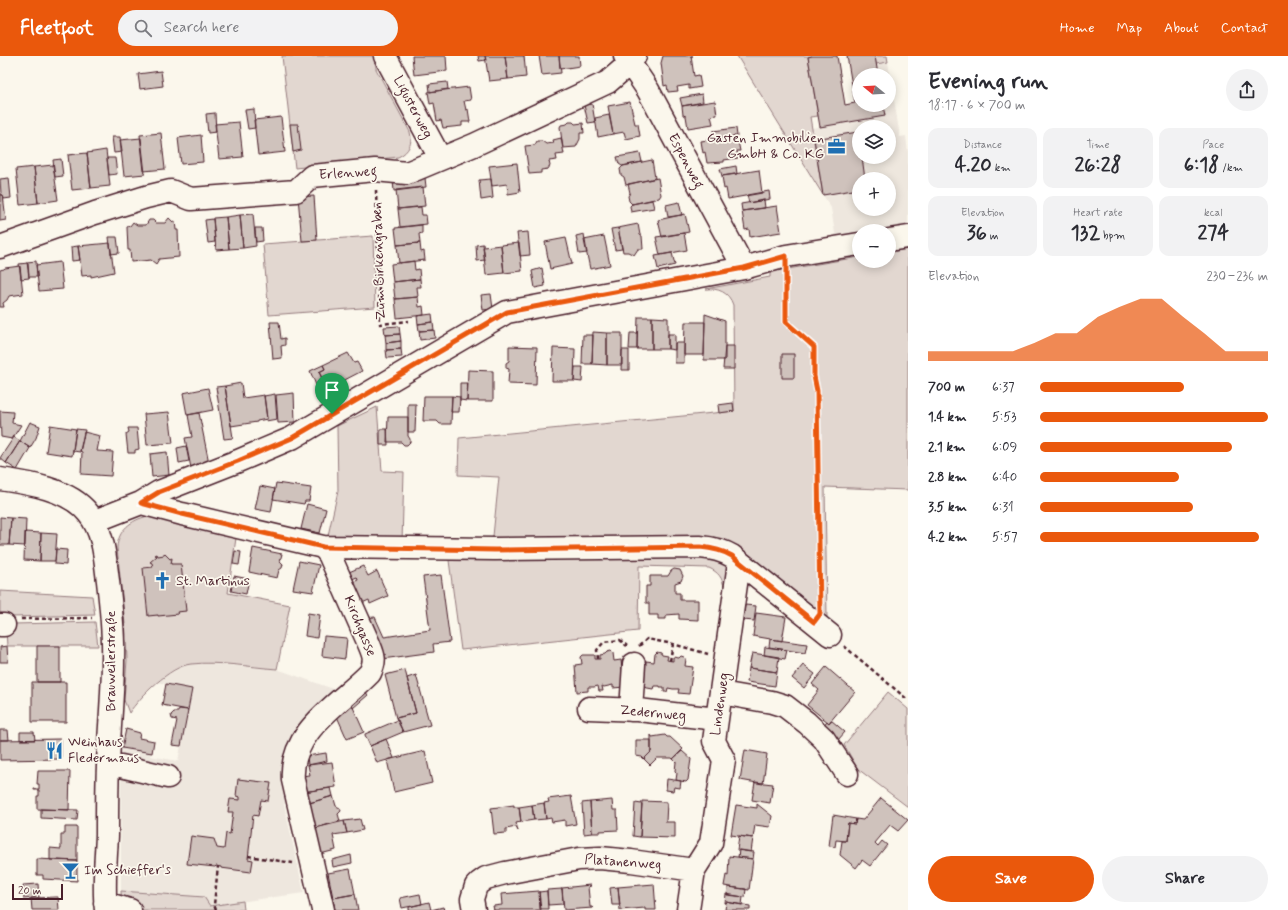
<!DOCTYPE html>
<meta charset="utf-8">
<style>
:root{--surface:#fff;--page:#f2f2f3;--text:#2b2b33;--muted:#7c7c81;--accent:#ea580c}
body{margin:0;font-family:Mynerve,sans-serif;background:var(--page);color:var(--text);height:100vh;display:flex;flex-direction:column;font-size:15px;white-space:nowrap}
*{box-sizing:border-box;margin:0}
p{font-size:13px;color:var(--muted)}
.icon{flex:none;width:22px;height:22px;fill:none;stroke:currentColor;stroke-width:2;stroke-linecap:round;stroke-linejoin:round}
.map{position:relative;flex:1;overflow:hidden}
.drawer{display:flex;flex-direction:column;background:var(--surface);width:380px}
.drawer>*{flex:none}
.needle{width:26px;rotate:288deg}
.tools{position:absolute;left:852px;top:12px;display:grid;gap:8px}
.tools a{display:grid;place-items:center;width:44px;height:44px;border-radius:50%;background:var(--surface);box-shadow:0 2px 10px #0003;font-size:20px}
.scale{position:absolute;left:12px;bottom:10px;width:51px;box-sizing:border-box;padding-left:4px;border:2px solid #4a1f2b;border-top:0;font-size:11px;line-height:14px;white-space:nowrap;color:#4a1f2b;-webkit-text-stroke:3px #fbf7ec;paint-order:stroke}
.pin{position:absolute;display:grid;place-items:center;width:34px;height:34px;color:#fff;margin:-41px -17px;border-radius:50% 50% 50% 0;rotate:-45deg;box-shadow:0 0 4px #0007}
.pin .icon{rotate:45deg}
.round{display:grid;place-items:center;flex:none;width:42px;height:42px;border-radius:21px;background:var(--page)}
.summary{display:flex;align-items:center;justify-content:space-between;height:68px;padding:0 20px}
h1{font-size:22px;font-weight:700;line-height:30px}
.metrics{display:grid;grid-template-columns:repeat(3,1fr);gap:6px;height:68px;padding:4px 20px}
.metrics div{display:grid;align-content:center;border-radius:10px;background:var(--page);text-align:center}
.metrics b{font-size:20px;font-weight:700}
.metrics small{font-size:11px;font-weight:400}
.metrics p{font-size:11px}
.chart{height:112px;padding:8px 20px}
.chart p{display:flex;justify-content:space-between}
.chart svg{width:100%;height:72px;margin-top:4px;fill:var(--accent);opacity:.7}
.cta{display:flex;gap:8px;margin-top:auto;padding:8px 20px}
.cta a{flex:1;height:46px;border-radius:24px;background:var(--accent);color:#fff;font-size:16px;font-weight:700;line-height:46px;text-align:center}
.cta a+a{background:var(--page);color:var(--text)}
ul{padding:0 20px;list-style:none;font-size:13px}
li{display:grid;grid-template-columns:64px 48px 1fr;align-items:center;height:30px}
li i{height:10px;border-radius:5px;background:var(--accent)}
header{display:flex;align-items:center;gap:24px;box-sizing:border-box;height:56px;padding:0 20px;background:var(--accent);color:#fff}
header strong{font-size:19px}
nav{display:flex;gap:22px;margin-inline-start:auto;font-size:14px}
.search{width:280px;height:36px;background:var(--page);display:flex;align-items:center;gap:10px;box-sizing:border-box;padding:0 14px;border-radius:22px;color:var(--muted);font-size:15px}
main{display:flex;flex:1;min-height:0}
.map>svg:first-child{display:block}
.built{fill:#eee7de;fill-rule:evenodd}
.green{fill:#e2d7d0;stroke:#967b7e}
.building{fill:#cfc2bc;stroke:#4a1f2b}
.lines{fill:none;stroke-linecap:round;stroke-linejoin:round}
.minor-casing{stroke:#4a1f2b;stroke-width:25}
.path{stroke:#4a1f2b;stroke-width:2.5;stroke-dasharray:4 3;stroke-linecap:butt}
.minor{stroke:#fbf7ec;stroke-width:22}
.route-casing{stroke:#fff;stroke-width:8}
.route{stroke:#ea580c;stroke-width:5}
.labels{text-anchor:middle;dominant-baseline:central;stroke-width:3.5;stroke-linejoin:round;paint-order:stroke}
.street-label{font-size:14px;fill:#4a1f2b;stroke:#fbf7ec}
.poi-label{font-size:14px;fill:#4a1f2b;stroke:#fbf7ec;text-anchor:start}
</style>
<header>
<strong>Fleetfoot</strong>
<div class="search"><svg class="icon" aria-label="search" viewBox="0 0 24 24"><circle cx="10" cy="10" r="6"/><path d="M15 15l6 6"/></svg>Search here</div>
<nav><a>Home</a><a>Map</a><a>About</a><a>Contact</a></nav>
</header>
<main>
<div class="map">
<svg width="908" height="854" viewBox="0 0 908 854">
<rect width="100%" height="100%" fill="#fbf7ec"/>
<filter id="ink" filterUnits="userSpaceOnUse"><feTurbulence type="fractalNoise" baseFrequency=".025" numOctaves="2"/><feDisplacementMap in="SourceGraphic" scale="8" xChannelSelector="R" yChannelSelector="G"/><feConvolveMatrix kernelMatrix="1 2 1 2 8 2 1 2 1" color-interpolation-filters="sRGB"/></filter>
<g filter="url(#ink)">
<path class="built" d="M888,6L900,81L906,80L908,96V173L889,175H859V181L836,184L831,152L823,139L812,72L885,60L883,49H889V19H878L876,8ZM859,71H889V101H859ZM859,123H889V153H859Z
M191,608H217L277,613L336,634L314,653L289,742L284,748L304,837L210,850L203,841L121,835V691L151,697L150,700L178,705L192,634L157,626L162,622L185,609Z"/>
<path class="green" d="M282,0H376V13L410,76C413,87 409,96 398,101L295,112Z
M737,0H812L808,1L818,60L810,61L823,139Z
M875,0H887L888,6L876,8Z
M373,180L375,251L269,259L263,188Z
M908,193V434L825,431L827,563L732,493L492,490L499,421L458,419L459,382L734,355L733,249C729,236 718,232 706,233L770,221V216L859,201V205H889V196Z
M377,351L382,415L404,416L402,486L327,484L338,435L337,370Z
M148,460L184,465L236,482L228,537L290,549L277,613C249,611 219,605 191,608C170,610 140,641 129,657L124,644L127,604L126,578L117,492C118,474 131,464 148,460Z
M702,495L726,508V524L724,532C723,522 718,516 709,512L639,510L638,575L461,594L448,497Z
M0,535L92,540L95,559L11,561L3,568H0Z
M95,566L98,590H7L6,574L14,568Z
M888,636L908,653V751L858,713L844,689Z
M121,835L204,841L210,850L243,845L244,854H122Z"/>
<path class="building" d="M412,0H446L447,15L414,19Z
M478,0H485L486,4L479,5Z
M485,0H505L508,23L489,25Z
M505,0H524L526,21L508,23Z
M539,0H559L561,17L542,19Z
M559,0H579L580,10L560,13Z
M663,0H693H691L694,20L699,19L701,31L689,33V29L677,31L678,35L668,36L667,29L664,30L661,7Z
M812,0H837L845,49L855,47L847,0H875L878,19H859V49H883L885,60L820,71L808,1Z
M161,15L163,30L140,33L138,18Z
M447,26L448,33L430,36L429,28Z
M469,31L471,44L464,45L466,54L468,53L470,66H462V70L443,72L441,64L437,65L434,47L430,48L428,36Z
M702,38L703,46L682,50L680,42Z
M715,45L717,59L711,60L713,68L688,72L686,60L683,59L682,50Z
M630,46L635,68H638L640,80L626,83L624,76L613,78L608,50Z
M592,48L595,66L588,67L584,49Z
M254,53L255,72L248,73L245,54Z
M215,57L216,76L208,77L206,58Z
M609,59L613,78L598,81L595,62Z
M281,61L285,96L258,99L254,64Z
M239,66L243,101L219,103L215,68Z
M569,66H573L575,68L583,67L584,77H580V83L576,91L563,92L560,71L561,69L567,68Z
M290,68H298L301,94L293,96Z
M736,72L737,80L715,83L713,75Z
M858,76L859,101H862L865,123H859V133L823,139L814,83Z
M161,77L165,113L144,115L140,79Z
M201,79L203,106L181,108L178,82Z
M735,80L736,86L738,85L740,95H737L738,102L724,104V106L707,107L705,96L703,97L701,85Z
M112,81H120L122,96L114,97Z
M141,82L145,118L124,120L120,84Z
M561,82L564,98L556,99L557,104L549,105L550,110L548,113L541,114V117L529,118L525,90L535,89L537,85H542L546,88L554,87L553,84Z
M106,94L110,130L91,132L87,97Z
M87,97L91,132L72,134L68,99Z
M640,97L642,106L622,110L619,108L617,101Z
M107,102H115L117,118L109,119Z
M61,103L63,120L55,121L53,104Z
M652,104L655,122L626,129L624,121L621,119L620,113L623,110Z
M517,107L520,136L508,138L507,128L492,130L489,110Z
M53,109L58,144L38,147L34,111Z
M736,110L737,118L722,120L720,113Z
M34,111L38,147L20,149L16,113Z
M759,114L762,137L728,143L726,132L724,133L722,120Z
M9,122L11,142L4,143L3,139H1L0,123Z
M425,122L426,131L394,135L393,125Z
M658,122L661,139L659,142L632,148L629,145L628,140L630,137L628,128Z
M491,123L493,142L481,144L479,124Z
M423,131L425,150L398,153L396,134Z
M769,135L770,143L749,147L747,139Z
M0,139H3L6,164L0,165Z
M314,140L317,184L302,185L298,141Z
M652,144L654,152L631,156L630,150L632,148Z
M764,144L765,152L742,155L741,148Z
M679,146L682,159L668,161L666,149Z
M777,150L781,176L750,181L749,173L745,174L742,155Z
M421,151L422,159H426L427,168L400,171L398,153Z
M253,158L256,190L243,192L240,159Z
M685,158L689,176L662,181L658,164Z
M240,159L243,192L229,193L226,161Z
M226,161L229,193L216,194L213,162Z
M169,162L173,166L175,165L176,174H178L179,201L159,203L156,208L151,204L131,206L130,194H128L127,171L130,170L133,166L137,169H146L149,164H153L156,167H165Z
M213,163L215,186L208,187L205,164Z
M638,168L640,179L642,180L643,193H638L634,199L628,196H623L618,172Z
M422,169V177L419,178L420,187L397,189L395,172Z
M255,172H262L263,185L256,186Z
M618,172L622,193L615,194L611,173Z
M528,176L530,199L520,200L517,177Z
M684,177L687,194L660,199L656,181Z
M584,178L587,197L579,198L576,180Z
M604,180L610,209L590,213L584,184Z
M109,181H117L119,197L111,198Z
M566,182L572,208L550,213L545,186Z
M110,187L114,216L91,221V219L82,220L78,190Z
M420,187L421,196L424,195L425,204L399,207L397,189Z
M519,187L522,215L504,217L501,189Z
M483,188L485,204L477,205L476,189Z
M501,189L504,217L486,219L483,191Z
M78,190L80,204L72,205L71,191Z
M672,197L675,209L658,213L655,200Z
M36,205L37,221H29L27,206Z
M414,205L415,214L419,213L420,223L393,226L391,208Z
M60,206L63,233L39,235L36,209Z
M28,207L29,222L21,223L19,208Z
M20,210L23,238L9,240L7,244L3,247L4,251H0V214L4,213L5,212Z
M542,212L545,230L535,232L532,215Z
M420,223L421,231H417L418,241L395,243L393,226Z
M491,238L493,253L483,254L481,239Z
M418,241L419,251L423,250L424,259L397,262L395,243Z
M432,258L433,266L418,268L417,260Z
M705,258L725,265V304H704Z
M638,261H652V293H637Z
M652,261L668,262V293H652Z
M270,266H279L281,283L285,282V289L281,290L282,302L273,303Z
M433,266L434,274L419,275L418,268Z
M685,266H705L704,299H684Z
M399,270L400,278L385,279L384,271Z
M434,274L435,282L420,284L419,275Z
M593,276L607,277V309L592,308Z
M607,277H622V309H607Z
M630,277H637V293H629Z
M400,278L401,285L386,287L385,279Z
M668,278H675V294L668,293Z
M583,279H593L592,308H582Z
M401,285V293L386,294V287Z
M675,287H684V307H675Z
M509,290L537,291L536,329L508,328L509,313L506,312V307L509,305Z
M725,290H734V313H723Z
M553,292L575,293L574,325H552Z
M401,293L402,301L387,302L386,294Z
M622,294H629V314H621Z
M348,297L354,307L357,306L362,315L333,330L331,326L325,328L319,316L325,313L323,309Z
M782,298H794V322H782Z
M323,309L325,313L319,316L327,333L319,336L310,315Z
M575,311H583L582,326L574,325Z
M468,314L493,315V345H467Z
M241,327L243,342L264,339L267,363L257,365V366L231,370L225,330Z
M460,327H468L467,345L460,344Z
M225,330L233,382L224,383L216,331Z
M208,332L213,354L187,359L183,337Z
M294,337L295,366L278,367L276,339Z
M275,338L277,363L266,365L267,363L264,340Z
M424,340H452L451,368H440L437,365H423Z
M452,340L460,341L459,356H451Z
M733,347L734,355L719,357L718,349Z
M408,348H416L415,376H408Z
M0,355L13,356L12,367L21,369L12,383L1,381Z
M169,356L173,387L147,389L144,358Z
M199,357L209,407L191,412L185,382L192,381L188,359Z
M388,361H408V380L410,383V386L407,389H404L401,386H387Z
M30,366L40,370L36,382L30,392L20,385Z
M50,369L76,373L72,400L46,396Z
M128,372H137L139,393L135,394V397H128L126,378L129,376Z
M76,373L85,374L80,396L73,395Z
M380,373H387L388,389H380Z
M84,376L100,380L97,395L113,396L111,420L81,418L82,396L80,395Z
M14,381L20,385L6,407L0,402Z
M20,385L30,392L17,414L6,407Z
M186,390L189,405L179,407L177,392Z
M167,396L169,419L152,421L150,398Z
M276,427L311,432L309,445H305L304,448L273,443Z
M260,430L275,433L271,456L255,453Z
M307,448L326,453L320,477L301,473Z
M0,461L11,462L9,489H0Z
M11,462L26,463L25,490L9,489Z
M25,476L41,477L40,505L24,504Z
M41,477L57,478L55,505H40Z
M253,492L282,498L280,505L283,508L282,512L279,514L277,522L249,516Z
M56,493L67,494L66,509L55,508Z
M235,495L241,496L239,509L233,508Z
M164,497L170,503L172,502L171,508H181L186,555L177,556L178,558L158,560V559L148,560L143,512L153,511L152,507L150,506L157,500L155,499L157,498L158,500L164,499Z
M299,505L319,509L313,536L293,533Z
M363,510L368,520L377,515L388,540L370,548L369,544L360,548L348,529L358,524L357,521L352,523L349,516Z
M674,513L680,514L683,520L681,525L675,527V537H680V544H698V564L679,563V558L666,559V563H658V559H649V547H646V530H650V520H668L671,515Z
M441,519L450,586L433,588L434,596L382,603L364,562L375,561L384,581L430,574L423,521Z
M234,520L249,523L246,538L231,535Z
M745,549L756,550L754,565L743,564Z
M308,557L320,559L317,582L305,580Z
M756,557L786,561L782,585L753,580Z
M324,580L347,582L345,603L322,600Z
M770,583L807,588L805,597L769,591Z
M7,590L8,606H0V591Z
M37,590H60V626H37Z
M765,591L787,594L785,603L764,599Z
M611,595L613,597L614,605L621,604L624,631L613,632V629L604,631L602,630L603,635H599L598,630L594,631H588V635L577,636L575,609L582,608L581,601L583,599H595V603H600V599L605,598L607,596Z
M657,596L661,597L662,599L668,600L667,604L673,605V601L679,602L681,600L684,601L686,603L685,610L693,611L689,638L678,637L679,633H673L668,632L667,636H664V631H660V630H654L653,633L642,631L646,605L654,606L655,598Z
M752,597L779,601L777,616L749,612Z
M803,609L815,618L804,632L792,622Z
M826,611L855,636L829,667L807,649L819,634L812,628Z
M749,612L777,616L775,630L747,626Z
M405,614L416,657L396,662L385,619Z
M416,619L430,669L403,676L396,662L416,657L407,622Z
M32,626H66V666H32Z
M166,628L192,633L188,654L162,649Z
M363,632L368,639L353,652L352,649H351Z
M351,649H352L364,676L347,683L335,656Z
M179,653L188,654L181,690L172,689L177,664L172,663L171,659L174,656H178Z
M398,664L403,676L370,690L365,679V678Z
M831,664L845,676L838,684L822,671L827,665L829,667Z
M126,673L140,677L139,682L154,685L152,697L122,692Z
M0,674H8L9,684H0Z
M20,676H34L35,684H20Z
M651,679L652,681L665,679L667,681H670L683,693L673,703L672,702H657L650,709L644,703L651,696Z
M61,683V703L0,704V684Z
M386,683L394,702L377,707L370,690Z
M636,684H651V696L644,703L642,701L636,700Z
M745,694L767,698L763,728L740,724Z
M425,695L432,727L394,736L387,704Z
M682,695L691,703L688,724L686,726L676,724L677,717L675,715L676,706L673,703Z
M326,697L327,705L308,709L307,700Z
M332,706L336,731L303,736L300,720L310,719L308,709Z
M38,715H70L69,754L37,753V740H39V734H34V733H39V728H37Z
M238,723L271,727L268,745L261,744L258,760L253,759L248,803L253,804L251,816L221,812V811L216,810L215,811L187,808L191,780L214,783L217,792L224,793L226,777L230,778L233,756H228L230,743L240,744V741L236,740Z
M667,723L681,725L680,732L674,731L673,735L666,734Z
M755,726L773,728L770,747L752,744Z
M331,732L333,740L306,748L303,736Z
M333,740L336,750L340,752L341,755L338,758L340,765L312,773L306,748Z
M571,740L576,768L565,770V764L552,766L551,762L546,763L544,747L549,746L548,743Z
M881,742L908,764L898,775L890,769L875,787L878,790L882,785L887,789L870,810L862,804L856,812L840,799L842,785H846L848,767L855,768L856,763L863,764Z
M612,744L613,754H617L618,774L600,775V777H592L590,746Z
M642,745L667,746L666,766H675V782L640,781Z
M590,746L592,777L584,778L582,747Z
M544,747L546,763L534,764L532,749Z
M635,747L642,748L640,781L633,780Z
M757,748L772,760L770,771L755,769L753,782L731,779L736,749L757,752Z
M514,749V751H519L521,766L516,767L518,775L516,771L506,773V777L494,778L491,752Z
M532,749L534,764L521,766L519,751Z
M41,753L78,754L77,764L41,762Z
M833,759L856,763L855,768L848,767L846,785L836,784L835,791L829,790Z
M360,763L363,774L347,777L344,765Z
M344,765L347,777L333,779L336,794L316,799L311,773Z
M65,771H77V805L50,804V792L61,793V778H65Z
M739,780L753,782L751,796L737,794Z
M739,794L754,796L753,803L738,801Z
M351,799L352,807L333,811L332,804Z
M729,800L753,803L749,834L724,830L726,819L728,820Z
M37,803L77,805V825L43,823V819H37Z
M350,813L355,838L333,842L328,817Z
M38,828L39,842L24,843L23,829Z
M654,828L656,854H645V852L620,854L618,831Z
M590,829L591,830L588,831L590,851H592L593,852L564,854L562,832Z
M618,831L620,849H612L610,832Z
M728,831L746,833L745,841L727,839Z
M562,833L563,848L548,849L547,834Z
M539,835L541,854H494L493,850L502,849L501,838Z
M547,835L548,853H540L539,836Z
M355,838L358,854H335L333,842Z
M420,838L422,848L402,852L400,842Z
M726,838L743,841L742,849L726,846L725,847Z
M58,841L59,854H32L31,842Z
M429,846L431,854H409V851Z
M726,846L750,850V854H725Z
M443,851L444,854H430H431Z"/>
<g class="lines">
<defs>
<path id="minor" d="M385,0L440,102
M625,0L648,34L744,212
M889,184L908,181
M0,191L95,157L146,141L171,135L191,143L296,135L312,120L375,114L407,117L474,89L608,26L630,7L635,0
M0,423C28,427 69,433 88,457C104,476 105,502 108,525C111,551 114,577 113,604C113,639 109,674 108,709C107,732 107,755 107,779C106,803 103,829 106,854
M141,447L182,458L323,491L495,493L700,491C712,492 722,494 732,500L830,579
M95,465L141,447L159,436L238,405L292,382L507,256L744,212L786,200L859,188
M323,491L329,498L369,588C374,600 376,604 370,617C340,648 289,675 293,724L323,854
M0,569H4
M721,637L772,646L785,650L807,667L824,683L847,718
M589,652L638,654L717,663
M631,654L634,608
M108,709L121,710L168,721
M105,847L130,854
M474,854L472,843L476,830L479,827L486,822L505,817L579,803L600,802L631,805L694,814
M688,854L694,814L711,787L724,704L714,685L738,514L741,508"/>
</defs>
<use href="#minor" class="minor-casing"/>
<path class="path" d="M376,134L380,268L409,265
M785,221L786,266L814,291V320L817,335L820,547
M21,563L92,562
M639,590L647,583L673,588L708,598
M844,590L908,644
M598,603L597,594L604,586L620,584L627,590
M670,605L673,588
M248,800L293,807
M216,854L214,849L218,810"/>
<use href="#minor" class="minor"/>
</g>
</g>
<g class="lines" filter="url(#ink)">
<defs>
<path id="route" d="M786,200V266L814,291V320L817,335L820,558L814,566L732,500C722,494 712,492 700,491L495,494L323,491L182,458L141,447L159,436L238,405L292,382L507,256L744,212Z"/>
</defs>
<use href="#route" class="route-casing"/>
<use href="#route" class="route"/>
</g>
<defs>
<symbol id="office-bare" viewBox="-9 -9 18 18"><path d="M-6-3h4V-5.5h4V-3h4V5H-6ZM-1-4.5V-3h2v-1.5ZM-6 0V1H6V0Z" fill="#1f6fb2" stroke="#fbf7ec" stroke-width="2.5" paint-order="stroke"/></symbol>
<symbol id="church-bare" viewBox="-9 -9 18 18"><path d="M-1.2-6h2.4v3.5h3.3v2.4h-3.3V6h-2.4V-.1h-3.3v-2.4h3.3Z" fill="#1f6fb2" stroke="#fbf7ec" stroke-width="2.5" paint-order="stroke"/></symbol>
<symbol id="restaurant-bare" viewBox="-9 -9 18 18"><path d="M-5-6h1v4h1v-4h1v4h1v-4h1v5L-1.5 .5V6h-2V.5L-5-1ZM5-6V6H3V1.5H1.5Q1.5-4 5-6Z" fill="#1f6fb2" stroke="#fbf7ec" stroke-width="2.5" paint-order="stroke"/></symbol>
<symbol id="bar-bare" viewBox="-9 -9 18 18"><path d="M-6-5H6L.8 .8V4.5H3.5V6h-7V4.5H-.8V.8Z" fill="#1f6fb2" stroke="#fbf7ec" stroke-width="2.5" paint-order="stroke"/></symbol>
</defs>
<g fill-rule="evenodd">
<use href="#office-bare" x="824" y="78" width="25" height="25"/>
<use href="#church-bare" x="150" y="512" width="25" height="25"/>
<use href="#restaurant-bare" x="42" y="682" width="25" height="25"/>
<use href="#bar-bare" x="58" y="802" width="25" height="25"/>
</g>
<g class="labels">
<g class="street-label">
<text transform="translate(413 51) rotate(62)">Ligusterweg</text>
<text transform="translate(686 105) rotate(62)">Espenweg</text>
<text transform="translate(348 117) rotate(-4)">Erlenweg</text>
<text transform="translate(379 205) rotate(-92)">Zum Birkengraben</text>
<text transform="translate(360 570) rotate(68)">Kirchgasse</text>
<text transform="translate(111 605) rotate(-90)">Brauweilerstraße</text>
<text transform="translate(720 648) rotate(-82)">Lindenweg</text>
<text transform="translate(653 657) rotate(5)">Zedernweg</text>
<text transform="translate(623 806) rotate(4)">Platanenweg</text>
</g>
<g class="poi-label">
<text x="824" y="82" text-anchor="end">Gasten Immobilien<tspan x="824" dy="16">GmbH &amp; Co. KG</tspan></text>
<text x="176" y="525">St. Martinus</text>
<text x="68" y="686">Weinhaus<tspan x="68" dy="16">Fledermaus</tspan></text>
<text x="84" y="814">Im Schieffer's</text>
</g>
</g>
</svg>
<div class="tools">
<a><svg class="needle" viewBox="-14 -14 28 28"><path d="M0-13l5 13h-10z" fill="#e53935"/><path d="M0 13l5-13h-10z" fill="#7c7c81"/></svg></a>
<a><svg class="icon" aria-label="layers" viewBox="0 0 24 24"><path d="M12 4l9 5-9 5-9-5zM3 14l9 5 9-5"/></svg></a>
<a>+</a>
<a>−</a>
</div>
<div class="scale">20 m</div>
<div class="pin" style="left:332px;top:358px;background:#1e9e55"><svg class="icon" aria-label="arrive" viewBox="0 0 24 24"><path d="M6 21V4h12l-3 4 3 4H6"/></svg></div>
</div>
<section class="drawer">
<div class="summary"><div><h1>Evening run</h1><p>18:17 · 6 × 700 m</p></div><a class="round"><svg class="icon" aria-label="share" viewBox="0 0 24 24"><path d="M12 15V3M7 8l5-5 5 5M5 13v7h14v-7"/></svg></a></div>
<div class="metrics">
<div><p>Distance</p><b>4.20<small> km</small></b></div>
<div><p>Time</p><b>26:28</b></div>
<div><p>Pace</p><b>6:18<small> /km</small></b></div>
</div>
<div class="metrics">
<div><p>Elevation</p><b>36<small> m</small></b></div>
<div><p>Heart rate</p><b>132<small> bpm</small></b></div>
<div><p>kcal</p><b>274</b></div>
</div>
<div class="chart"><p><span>Elevation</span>230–236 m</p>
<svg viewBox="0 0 160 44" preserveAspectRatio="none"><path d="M0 44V38L10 38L20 38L30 38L40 38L50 33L60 27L70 27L80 17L90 11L100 6L110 6L120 17L130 27L140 38L150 38L160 38V44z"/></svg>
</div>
<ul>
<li><b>700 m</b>6:37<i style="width:63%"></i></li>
<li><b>1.4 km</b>5:53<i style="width:100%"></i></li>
<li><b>2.1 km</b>6:09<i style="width:84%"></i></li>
<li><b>2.8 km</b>6:40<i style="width:61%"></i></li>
<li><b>3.5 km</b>6:31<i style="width:67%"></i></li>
<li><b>4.2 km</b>5:57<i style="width:96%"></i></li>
</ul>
<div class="cta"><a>Save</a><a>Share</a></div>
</section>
</main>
